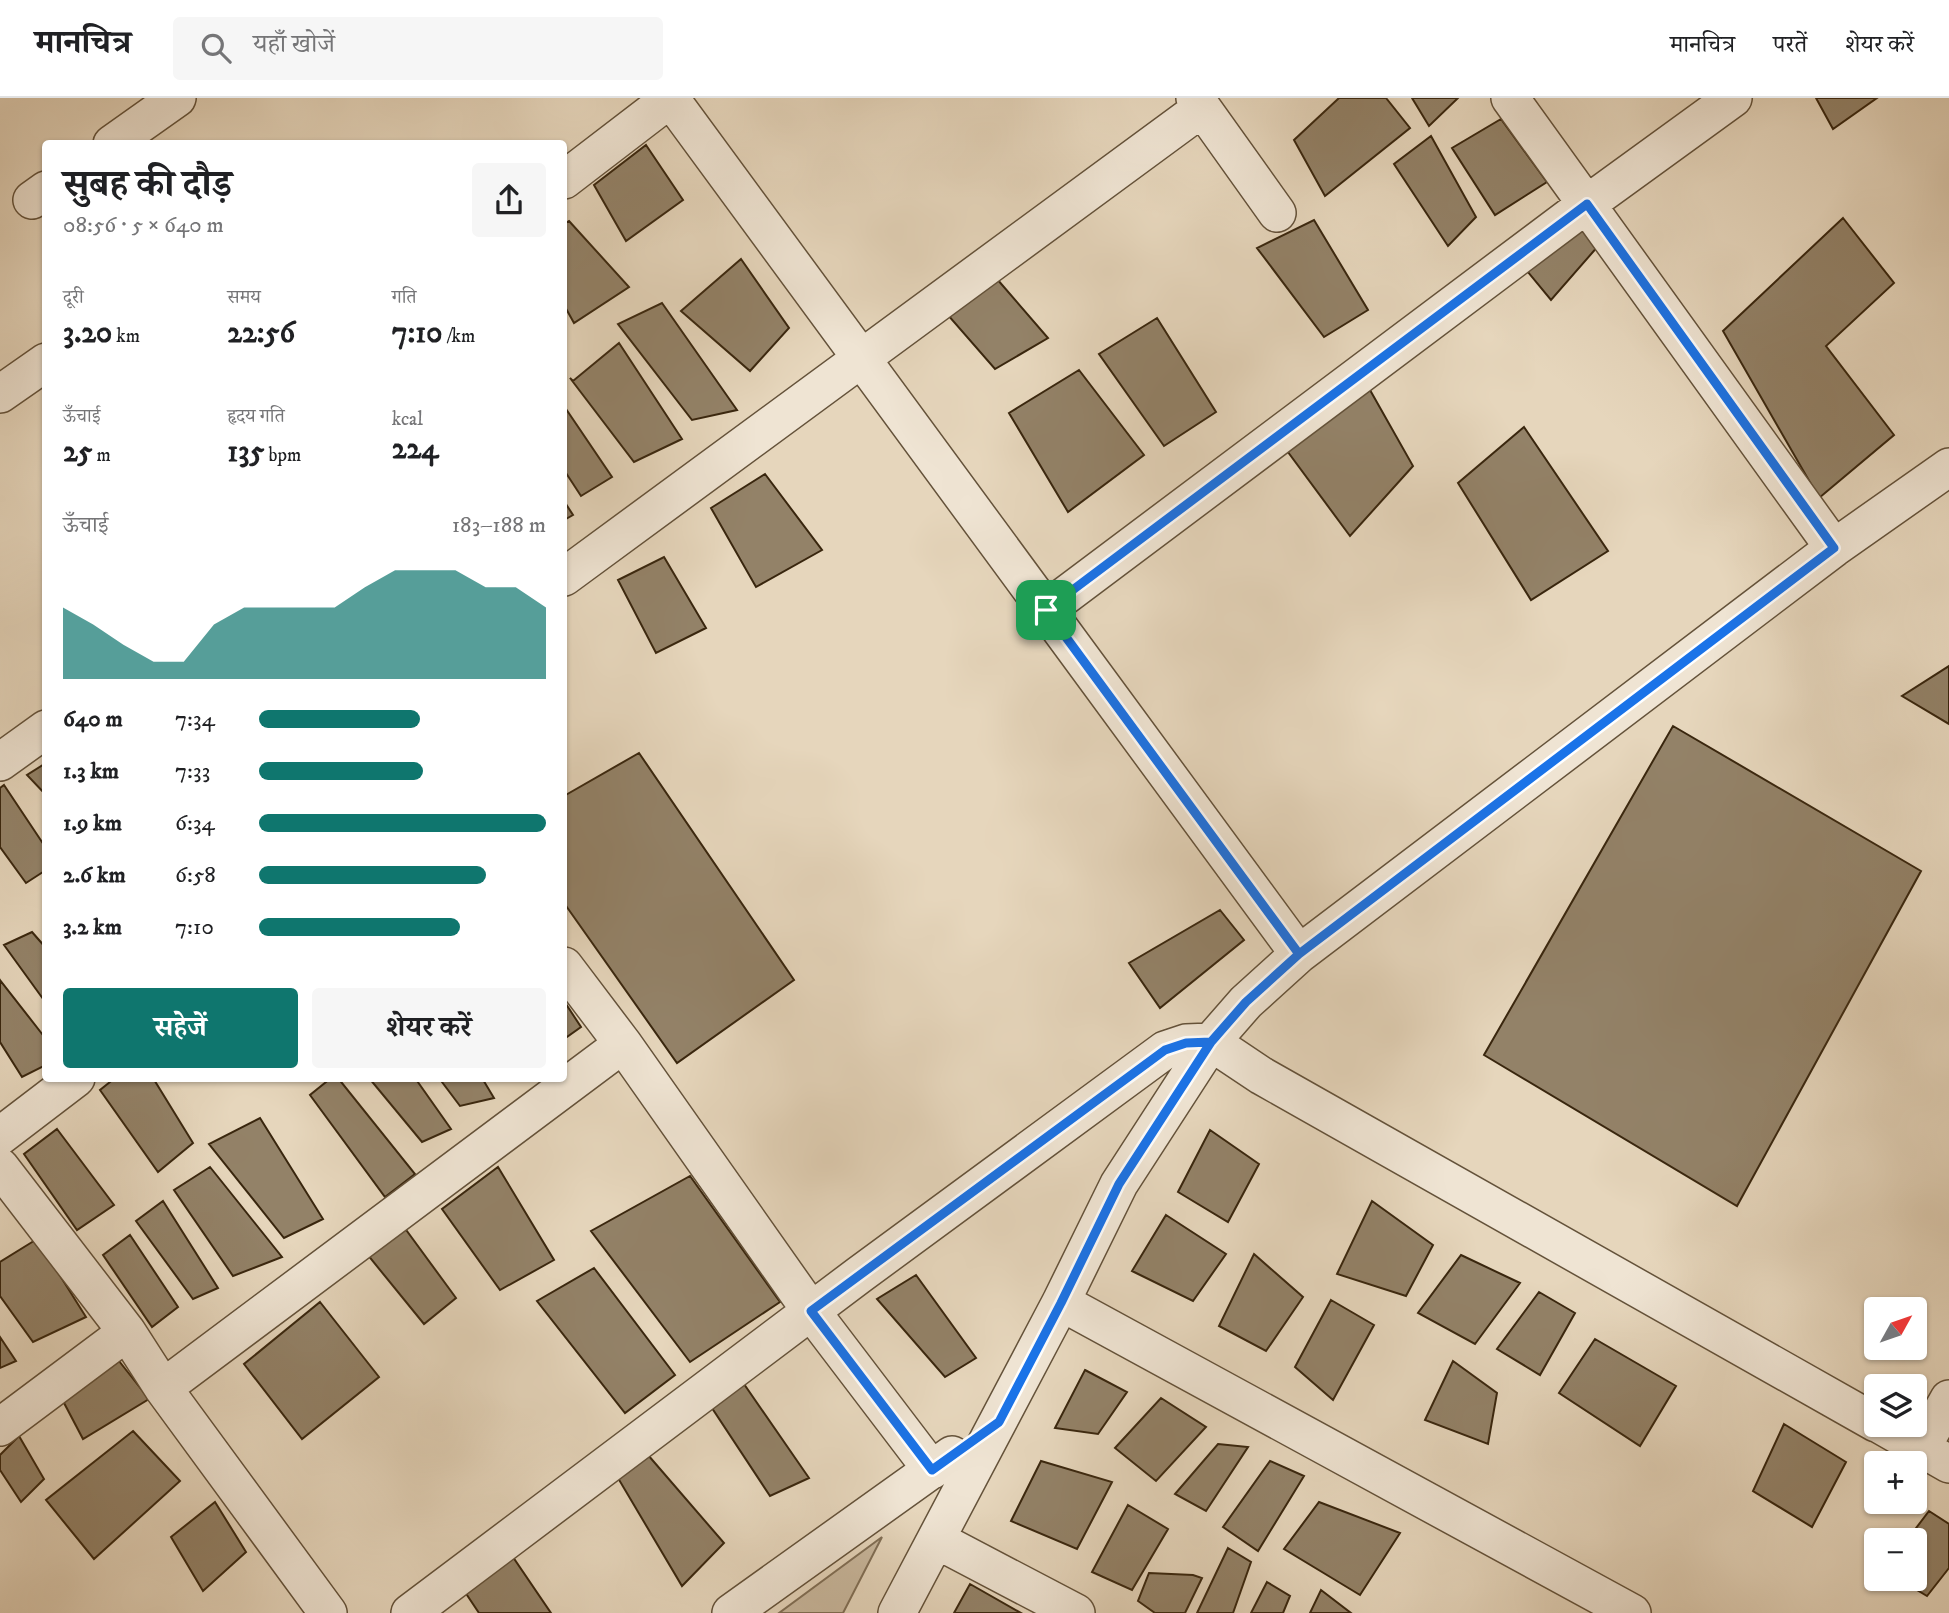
<!DOCTYPE html>
<html lang="hi">
<meta charset="utf-8">
<style>
:root{--surface:#fff;--page:#f6f6f6;--text:#202124;--muted:#757577;--line:#e0e0e0;--accent:#0f766e}
body{margin:0;font-family:"IM FELL DW Pica","Noto Serif Devanagari",serif;background:var(--page);color:var(--text);height:100vh;display:flex;flex-direction:column;font-size:26px;white-space:nowrap}
*{box-sizing:border-box;margin:0}
p{font-size:23px;color:var(--muted)}
.icon{flex:none;width:38px;height:38px;fill:none;stroke:currentColor;stroke-width:2;stroke-linecap:round;stroke-linejoin:round}
.map{position:relative;flex:1;overflow:hidden}
.drawer{position:absolute;left:42px;top:42px;width:525px;height:942px;display:flex;flex-direction:column;background:var(--surface);border-radius:7px;box-shadow:0 2px 5px #0004}
.drawer>*{flex:none}
.needle{width:46px;rotate:50deg}
.buttons{position:absolute;left:1864px;top:1199px;display:grid;gap:14px}
.buttons a{display:grid;place-items:center;width:63px;height:63px;border-radius:7px;background:var(--surface);box-shadow:0 2px 5px #0004;font-size:35px}
.pin{position:absolute;display:grid;place-items:center;width:60px;height:60px;color:#fff;margin:-30px;border-radius:14px;box-shadow:0 4px 10px #0006}
.round{display:grid;place-items:center;flex:none;width:74px;height:74px;border-radius:7px;background:var(--page)}
.head{display:flex;align-items:center;justify-content:space-between;height:119px;padding:0 21px}
h1{font-size:38px;font-weight:700;line-height:52px}
.figures{display:grid;grid-template-columns:repeat(3,1fr);gap:10px;height:119px;padding:7px 21px}
.figures div{display:grid;align-content:center}
.figures b{font-size:30px;font-weight:700}
.figures small{font-size:19px;font-weight:400}
.figures p{font-size:19px}
.chart{height:196px;padding:14px 21px}
.chart p{display:flex;justify-content:space-between}
.chart svg{width:100%;height:126px;margin-top:7px;fill:var(--accent);opacity:.7}
.button{display:flex;gap:14px;margin-top:auto;padding:14px 21px}
.button a{flex:1;height:80px;border-radius:7px;background:var(--accent);color:#fff;font-size:28px;font-weight:700;line-height:80px;text-align:center}
.button a+a{background:var(--page);color:var(--text)}
ul{padding:0 21px;list-style:none;font-size:23px}
li{display:grid;grid-template-columns:112px 84px 1fr;align-items:center;height:52px}
li i{height:18px;border-radius:9px;background:var(--accent)}
header{display:flex;align-items:center;gap:42px;box-sizing:border-box;height:98px;padding:0 35px;background:var(--surface);border-bottom:2px solid var(--line)}
header strong{font-size:33px}
nav{display:flex;gap:38px;margin-inline-start:auto;font-size:24px}
.search{width:490px;height:63px;background:var(--page);display:flex;align-items:center;gap:18px;box-sizing:border-box;padding:0 24px;border-radius:7px;color:var(--muted);font-size:26px}
.map>svg:first-child{display:block}
.green{fill:#c9b89e;stroke:#816f56;stroke-width:2}
.building{fill:#938268;stroke:#39260e;stroke-width:2}
.lines{fill:none;stroke-linecap:round;stroke-linejoin:round}
.minor-casing{stroke:#64523a;stroke-width:40}
.minor{stroke:#efe4d3;stroke-width:37}
.route-casing{stroke:#fff;stroke-width:14}
.route{stroke:#1a73e8;stroke-width:9}
</style>
<header>
<strong>मानचित्र</strong>
<div class="search"><svg class="icon" aria-label="search" viewBox="0 0 24 24"><circle cx="10" cy="10" r="6"/><path d="M15 15l6 6"/></svg>यहाँ खोजें</div>
<nav><a>मानचित्र</a><a>परतें</a><a>शेयर करें</a></nav>
</header>
<div class="map">
<svg width="1949" height="1515" viewBox="0 0 1949 1515">
<rect width="100%" height="100%" fill="#e6d6bc"/>
<filter id="stains"><feTurbulence type="fractalNoise" baseFrequency=".00286" numOctaves="4"/><feColorMatrix values="0 0 0 0 .2 0 0 0 0 .09 0 0 0 0 .02 0 0 0 .5 -.17"/></filter>
<radialGradient id="worn" r=".72"><stop offset=".6" stop-color="#630" stop-opacity="0"/><stop offset="1" stop-color="#630" stop-opacity=".3"/></radialGradient>
<path class="green" d="M882,1439L843,1515H779Z"/>
<path class="building" d="M1339,0H1386L1410,30L1325,98L1294,42Z
M1412,0H1458L1429,28Z
M1816,0H1877L1833,31Z
M1501,21L1547,84L1495,117L1452,50Z
M1431,38L1476,119L1448,148L1394,66Z
M646,47L683,102L626,143L594,87Z
M1843,120L1894,185L1826,248L1894,337L1819,400L1723,233Z
M1314,122L1368,212L1324,239L1257,150Z
M569,123L629,189L574,225L564,207V126Z
M1577,125L1599,147L1551,202L1523,168Z
M741,161L789,230L750,273L681,213Z
M997,181L1048,240L995,271L947,216Z
M662,205L737,312L692,322L618,226Z
M1157,220L1216,314L1164,348L1099,256Z
M619,245L682,341L634,364L570,280L573,283Z
M1079,272L1144,357L1068,414L1009,315Z
M1370,292L1413,368L1350,438L1285,350Z
M564,308L612,379L581,398L564,372Z
M1524,329L1608,453L1531,502L1458,385Z
M765,376L822,452L756,489L711,410Z
M564,403L573,417L564,422Z
M664,459L706,530L656,555L618,482Z
M1949,568V626L1902,598Z
M1673,628L1921,773L1737,1108L1484,957Z
M639,655L794,882L677,965L564,805V698Z
M46,665V697L27,677Z
M4,687L46,750V772L26,785L0,749V690Z
M1220,812L1244,842L1160,910L1129,865Z
M32,834L46,850V905L4,847Z
M0,882L46,941V967L22,979L0,944Z
M564,903L581,929L564,941Z
M115,980H153L193,1045L158,1074L100,992Z
M331,980H338L415,1076L385,1099L310,997Z
M369,980H415L451,1031L422,1044Z
M439,980H482L494,1000L460,1008Z
M260,1020L323,1121L284,1140L209,1046Z
M57,1031L114,1107L77,1132L24,1056Z
M1210,1032L1259,1066L1228,1124L1178,1094Z
M210,1069L282,1159L233,1178L174,1092Z
M498,1069L554,1162L500,1192L442,1111Z
M690,1078L780,1204L690,1264L591,1133Z
M163,1103L218,1190L193,1201L136,1123Z
M1372,1103L1433,1147L1406,1198L1337,1176Z
M1166,1117L1226,1156L1193,1203L1132,1173Z
M404,1129L456,1200L424,1226L367,1156Z
M130,1137L178,1209L152,1229L103,1157Z
M37,1141L86,1219L33,1244L0,1198V1164Z
M1254,1156L1303,1199L1266,1253L1219,1228Z
M1461,1157L1520,1185L1475,1246L1418,1215Z
M594,1170L675,1277L625,1315L537,1203Z
M916,1177L976,1260L945,1279L877,1201Z
M1539,1194L1575,1215L1540,1277L1497,1251Z
M1331,1202L1374,1227L1333,1302L1295,1269Z
M320,1204L379,1279L302,1341L244,1266Z
M0,1239L16,1263L0,1270Z
M1595,1241L1676,1288L1640,1348L1559,1295Z
M119,1263L149,1301L83,1341L63,1303Z
M1453,1263L1497,1295L1488,1346L1425,1322Z
M1085,1272L1127,1294L1098,1336L1055,1330Z
M744,1286L809,1380L770,1398L710,1307Z
M1161,1300L1206,1329L1156,1383L1115,1350Z
M1784,1326L1846,1364L1812,1429L1753,1393Z
M133,1333L180,1383L94,1461L46,1402Z
M19,1338L44,1381L21,1404L0,1372V1357Z
M1218,1346L1248,1349L1206,1413L1175,1396Z
M648,1357L724,1445L682,1488L615,1375Z
M1041,1363L1112,1384L1077,1451L1011,1423Z
M1270,1363L1304,1378L1258,1453L1223,1429Z
M215,1404L246,1454L203,1493L171,1439Z
M1319,1404L1400,1435L1360,1497L1284,1451Z
M1128,1407L1168,1431L1132,1492L1092,1474Z
M1929,1413L1949,1426V1470L1927,1498L1897,1480H1914V1442H1907Z
M496,1434L551,1515H479L447,1467Z
M1228,1450L1251,1464L1233,1515H1197Z
M1149,1475L1193,1477L1202,1480L1185,1515H1155L1138,1503Z
M1267,1484L1290,1498L1283,1515H1251Z
M970,1486L1021,1515H954Z
M1321,1492L1351,1515H1310Z"/>
<g class="lines">
<defs>
<path id="minor" d="M670,0L1299,856
M1195,0L1277,115
M1510,0L1834,450
M112,46L177,0
M564,82L671,0
M32,102L46,92
M0,296L46,264
M564,479L1202,10
M1046,512L1587,106L1733,0
M0,664L46,631
M564,868L623,946L811,1213L932,1372
M0,1038L76,980
M0,1069L127,1234L163,1290L328,1515
M1061,1204L1632,1515
M163,1290L623,946
M1879,1326L1949,1366
M0,1329L127,1234
M1921,1351L1949,1301
M937,1442L1076,1515
M410,1515L859,1177L1165,952L1186,945L1211,944L1262,978L1876,1325
M731,1515L952,1357
M897,1515L1061,1204L1119,1086L1211,944L1246,904L1299,856L1834,450L1949,369"/>
</defs>
<use href="#minor" class="minor-casing"/>
<use href="#minor" class="minor"/>
</g>
<g class="lines">
<defs>
<path id="route" d="M1046,512L1299,856L1246,904L1211,944L1186,945L1165,952L811,1213L932,1372L999,1324L1061,1205L1119,1086L1211,944L1246,904L1299,856L1834,450L1587,106L1046,512"/>
</defs>
<use href="#route" class="route-casing"/>
<use href="#route" class="route"/>
</g>
<rect width="100%" height="100%" filter="url(#stains)"/>
<rect width="100%" height="100%" fill="url(#worn)"/>
</svg>
<div class="buttons">
<a><svg class="needle" viewBox="-14 -14 28 28"><path d="M0-13l5 13h-10z" fill="#e53935"/><path d="M0 13l5-13h-10z" fill="#757577"/></svg></a>
<a><svg class="icon" aria-label="layers" viewBox="0 0 24 24"><path d="M12 4l9 5-9 5-9-5zM3 14l9 5 9-5"/></svg></a>
<a>+</a>
<a>−</a>
</div>
<div class="pin" style="left:1046px;top:512px;background:#1e9e55"><svg class="icon" aria-label="arrive" viewBox="0 0 24 24"><path d="M6 21V4h12l-3 4 3 4H6"/></svg></div>
<section class="drawer">
<div class="head"><div><h1>सुबह की दौड़</h1><p>08:56 · 5 × 640 m</p></div><a class="round"><svg class="icon" aria-label="share" viewBox="0 0 24 24"><path d="M12 15V3M7 8l5-5 5 5M5 13v7h14v-7"/></svg></a></div>
<div class="figures">
<div><p>दूरी</p><b>3.20<small> km</small></b></div>
<div><p>समय</p><b>22:56</b></div>
<div><p>गति</p><b>7:10<small> /km</small></b></div>
</div>
<div class="figures">
<div><p>ऊँचाई</p><b>25<small> m</small></b></div>
<div><p>हृदय गति</p><b>135<small> bpm</small></b></div>
<div><p>kcal</p><b>224</b></div>
</div>
<div class="chart"><p><span>ऊँचाई</span>183–188 m</p>
<svg viewBox="0 0 160 44" preserveAspectRatio="none"><path d="M0 44V19L10 25L20 32L30 38L40 38L50 25L60 19L70 19L80 19L90 19L100 12L110 6L120 6L130 6L140 12L150 12L160 19V44z"/></svg>
</div>
<ul>
<li><b>640 m</b>7:34<i style="width:56%"></i></li>
<li><b>1.3 km</b>7:33<i style="width:57%"></i></li>
<li><b>1.9 km</b>6:34<i style="width:100%"></i></li>
<li><b>2.6 km</b>6:58<i style="width:79%"></i></li>
<li><b>3.2 km</b>7:10<i style="width:70%"></i></li>
</ul>
<div class="button"><a>सहेजें</a><a>शेयर करें</a></div>
</section>
</div>
